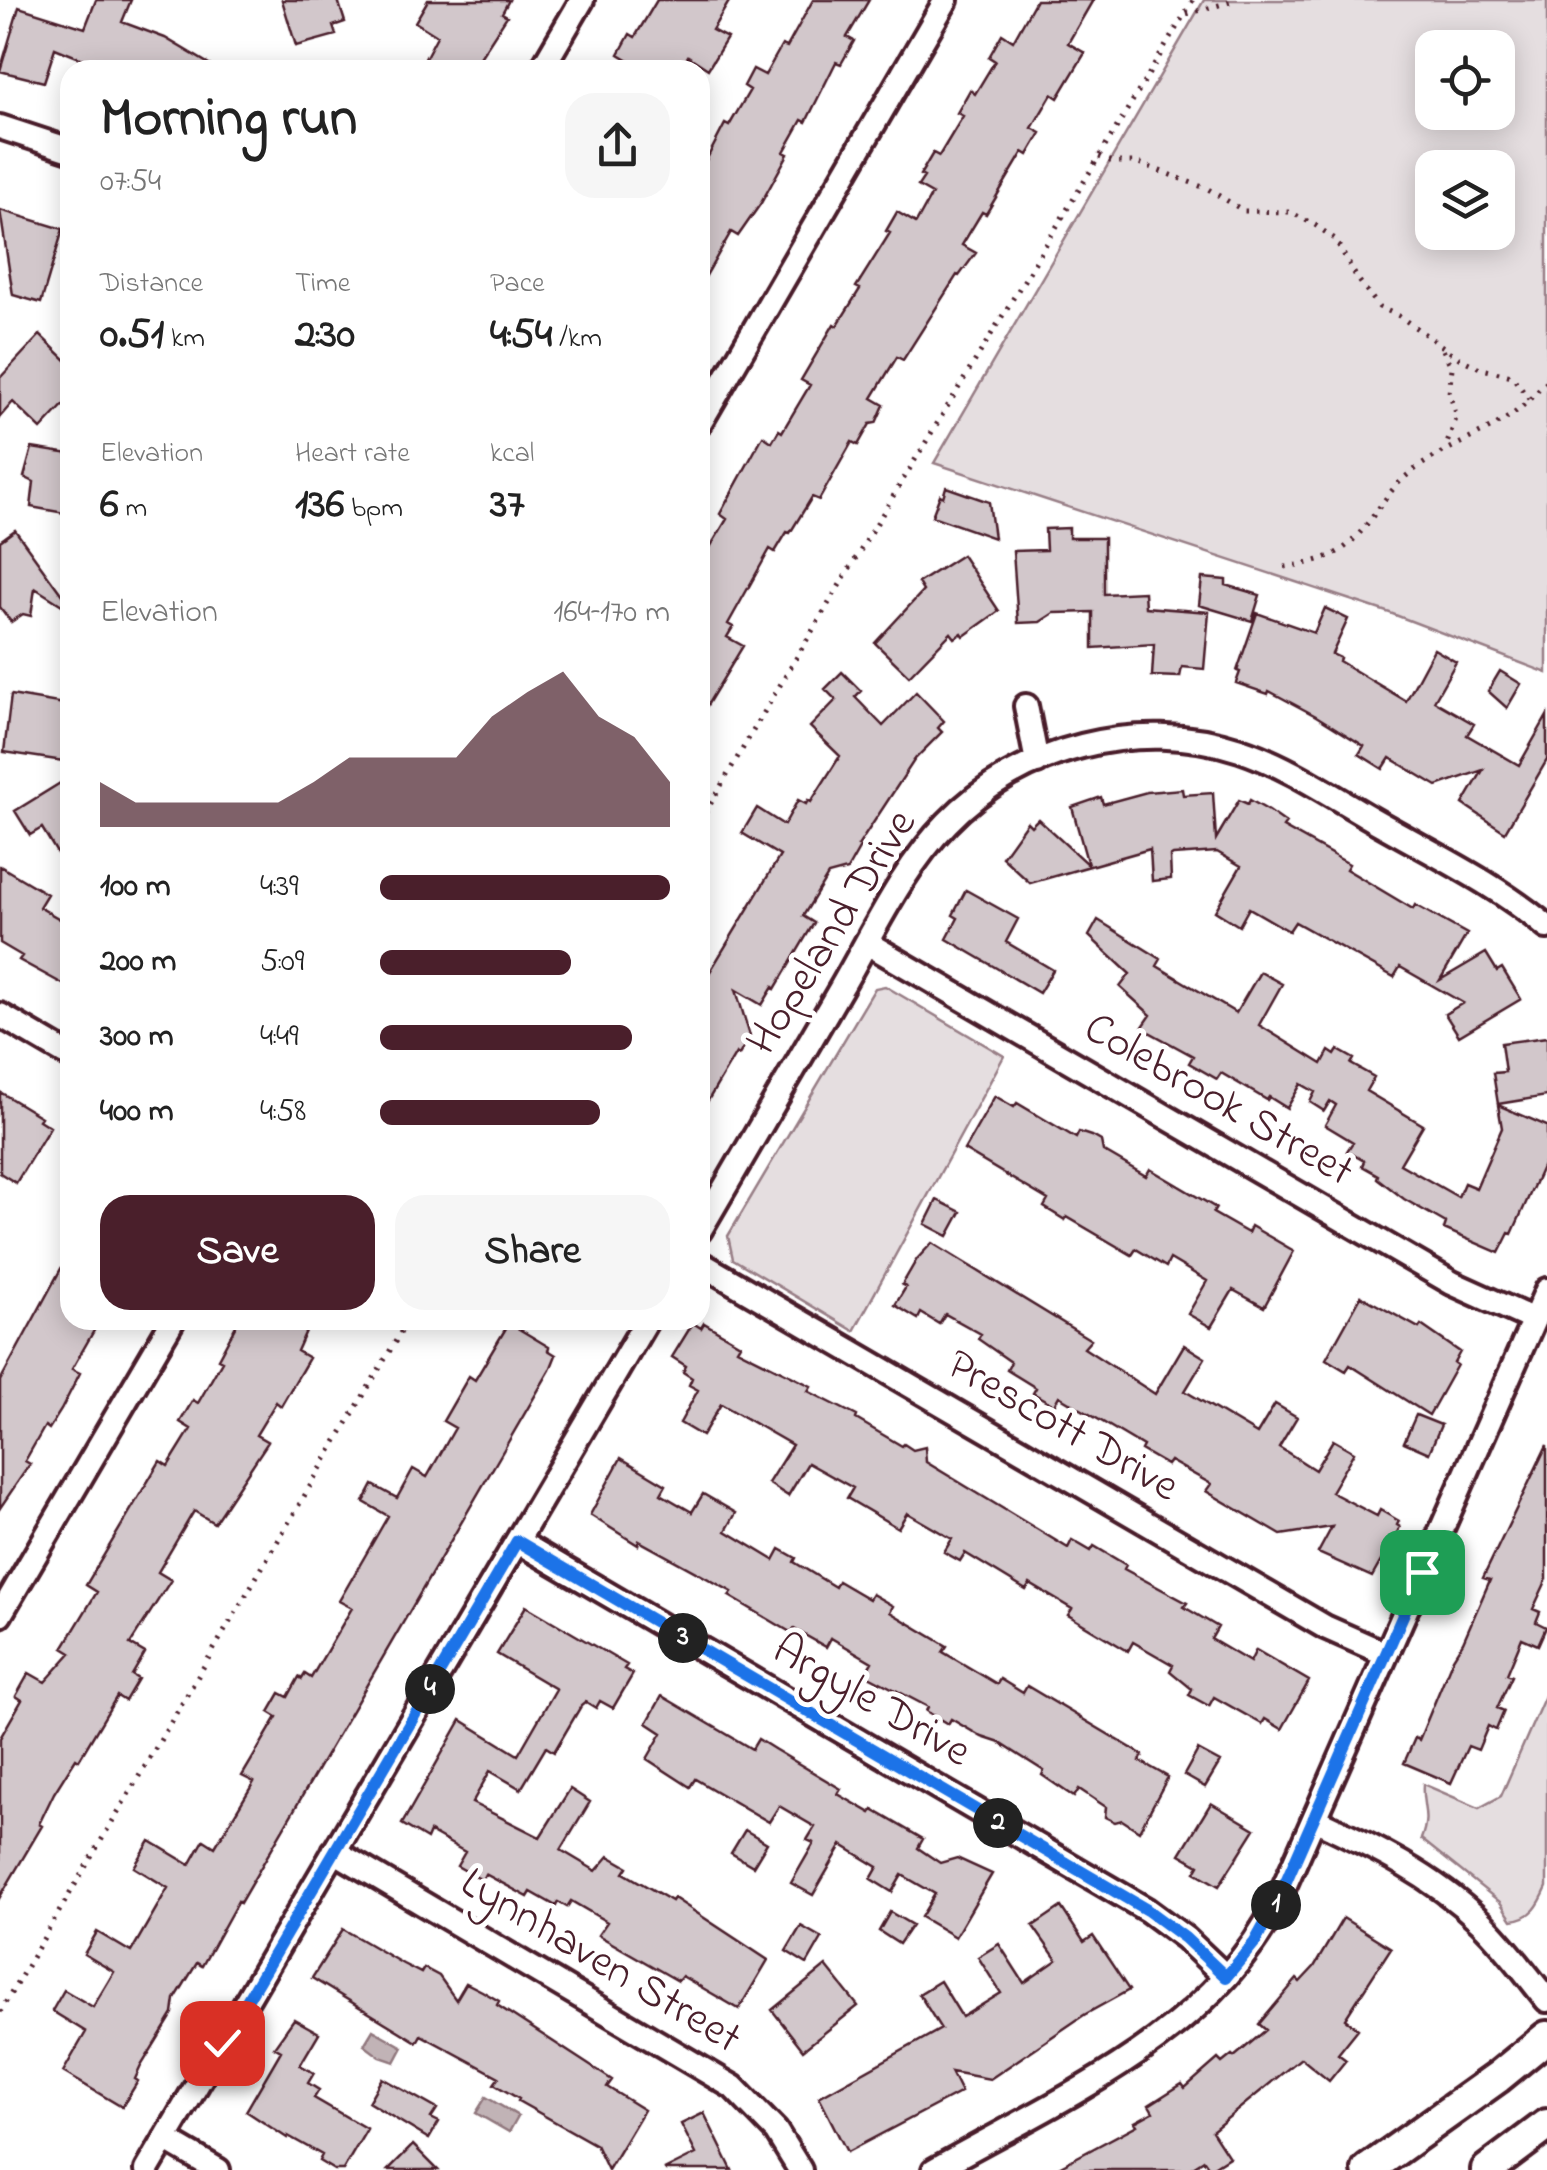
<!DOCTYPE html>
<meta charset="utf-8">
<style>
:root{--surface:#fff;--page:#f6f6f6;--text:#222;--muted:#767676;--accent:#4a1f2b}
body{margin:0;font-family:"Indie Flower",sans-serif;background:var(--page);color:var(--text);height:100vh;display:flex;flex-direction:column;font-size:38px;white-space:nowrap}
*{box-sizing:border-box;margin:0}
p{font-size:32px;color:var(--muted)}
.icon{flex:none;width:55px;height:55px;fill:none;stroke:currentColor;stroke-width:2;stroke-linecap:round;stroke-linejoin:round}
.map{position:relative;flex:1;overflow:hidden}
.panel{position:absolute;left:60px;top:60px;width:650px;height:1270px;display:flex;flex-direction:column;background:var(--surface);border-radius:30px;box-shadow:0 5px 25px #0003}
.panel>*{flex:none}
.fabs{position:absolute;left:1415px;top:30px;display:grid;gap:20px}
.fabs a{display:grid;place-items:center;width:100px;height:100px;border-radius:20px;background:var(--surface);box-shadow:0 5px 25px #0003;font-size:50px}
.pin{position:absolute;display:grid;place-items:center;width:85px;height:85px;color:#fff;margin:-42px;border-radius:20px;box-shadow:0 5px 15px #0006}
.km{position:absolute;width:50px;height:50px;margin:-25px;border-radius:50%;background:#222;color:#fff;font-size:28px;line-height:50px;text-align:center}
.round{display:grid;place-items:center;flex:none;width:105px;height:105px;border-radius:30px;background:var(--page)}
.headline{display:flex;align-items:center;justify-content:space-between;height:170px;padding:0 40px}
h1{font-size:55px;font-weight:800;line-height:75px}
.metrics{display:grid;grid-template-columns:repeat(3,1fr);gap:15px;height:170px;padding:10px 40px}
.metrics div{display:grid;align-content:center}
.metrics b{font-size:42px;font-weight:800}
.metrics small{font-size:28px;font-weight:400}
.metrics p{font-size:28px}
.chart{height:280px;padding:20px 40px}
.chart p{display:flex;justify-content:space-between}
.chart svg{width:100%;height:180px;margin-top:10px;fill:var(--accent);opacity:.7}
.button{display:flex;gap:20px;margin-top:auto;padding:20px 40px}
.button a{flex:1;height:115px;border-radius:30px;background:var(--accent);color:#fff;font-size:40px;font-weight:800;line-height:115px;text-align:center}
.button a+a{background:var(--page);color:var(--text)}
ul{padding:0 40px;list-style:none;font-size:32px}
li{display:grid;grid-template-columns:160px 120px 1fr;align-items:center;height:75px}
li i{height:25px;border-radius:12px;background:var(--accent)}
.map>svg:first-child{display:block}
.green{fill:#e5dee0;stroke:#987e86;stroke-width:2.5;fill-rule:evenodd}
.water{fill:#c1b3b6;stroke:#91787e;stroke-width:2.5}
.building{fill:#d2c7cb;stroke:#4a1f2b;stroke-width:2.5}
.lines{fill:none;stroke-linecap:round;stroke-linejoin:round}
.street-casing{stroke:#4a1f2b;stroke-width:30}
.secondary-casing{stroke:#4a1f2b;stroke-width:38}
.path{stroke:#4a1f2b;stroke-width:5;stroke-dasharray:2.5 8;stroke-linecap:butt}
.street{stroke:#fff;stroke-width:22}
.secondary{stroke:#fff;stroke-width:30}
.route-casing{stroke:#fff;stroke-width:20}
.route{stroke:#1a73e8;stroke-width:12}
.labels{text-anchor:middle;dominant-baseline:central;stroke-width:10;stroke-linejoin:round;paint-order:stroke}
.street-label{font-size:45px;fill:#4a1f2b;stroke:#fff}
</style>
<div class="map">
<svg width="1547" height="2170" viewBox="0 0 1547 2170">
<rect width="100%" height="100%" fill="#fff"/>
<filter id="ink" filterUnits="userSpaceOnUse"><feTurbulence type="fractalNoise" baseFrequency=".01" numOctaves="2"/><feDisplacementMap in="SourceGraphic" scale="20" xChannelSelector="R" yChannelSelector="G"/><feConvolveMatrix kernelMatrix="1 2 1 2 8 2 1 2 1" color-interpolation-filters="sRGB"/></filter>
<g filter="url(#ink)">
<path class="green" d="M1204,0H1547V673L1390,613L934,463ZM1432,48H1498V112H1432ZM1432,168H1498V232H1432Z
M885,986L1004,1056L854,1331L733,1259L728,1236L875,988Z
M1547,1691V1887C1539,1905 1533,1918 1512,1920L1500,1902L1421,1839C1431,1813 1421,1808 1423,1784L1479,1808L1501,1796Z"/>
<path class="water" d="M373,2030L403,2047L395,2062L380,2057L364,2045Z
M486,2097L518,2116L509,2132L476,2113Z"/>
<path class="building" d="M96,0H131L122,22L165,38L219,70H109L55,48L44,82L0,71L19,7L85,28Z
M282,0H338L345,22L333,26L336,35L296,46Z
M428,0H509L502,13L507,16L472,70H419L437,36L415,22Z
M657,0H730L712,30L727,38L708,69L688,56L680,70H630L634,63L619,54L630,34L635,37Z
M813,0H869L847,37L854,41L841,64L836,62L806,122L802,120L784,152L788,154L761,203L738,236L731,232L700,286V172L725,124L729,126L750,90L744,86L753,69L765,75L782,45L787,47Z
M1036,0H1093L1068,43L1085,53L1058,98L1052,94L1032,128L1041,133L1028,155L1023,152L986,214L982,212L962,245L976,253L959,276L957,275L903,360L897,357L872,398L884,405L876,423L870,424L858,445L852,442L819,500L812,497L790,533L787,532L775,552L770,549L728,624L733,627L727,637L743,646L700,717V551L706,554L727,519L720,514L763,436L772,442L779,430L782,432L810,385L801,380L834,324L837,326L860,289L856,287L890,233L886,231L897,212L916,223L932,194L918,186L924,177L920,175L933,153L939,156L963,116L957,113L970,90L975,94L995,61L989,57L1002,34L1013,41Z
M0,210L63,229L41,303L13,295Z
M40,335L70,364V398L41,429L13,402L0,417V378Z
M32,448L70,454V514L31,507L34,482L24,477Z
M946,487L989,502L994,538L932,516L940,495L943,497Z
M1069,528V538H1104V594L1144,592L1145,607L1209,612L1204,669L1182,667L1180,677L1152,676L1154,644L1093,648V612L1054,613L1040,622L1018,623L1013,551L1046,550L1045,529Z
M15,530L70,606V610L35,588L31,616L23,614L11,622L0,607V541Z
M962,555L999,611L964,636L962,633L955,638L951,633L909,676L875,643L923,591L918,583Z
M1202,578L1226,580V585L1260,595L1252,621L1199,605Z
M1325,608L1348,619L1332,654L1340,658L1339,661L1406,701L1434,649L1456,662L1434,701L1474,724L1467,735L1519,765L1547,716V760L1505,832L1463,804L1483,770L1437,786L1390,758L1383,769L1359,754L1364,746L1316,716L1269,691L1268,694L1236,683L1240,672L1237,671L1257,613L1314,633Z
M1500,671L1521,684L1507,708L1488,691Z
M842,672L861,691L855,697L883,726L916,692L944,721L938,728L942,732L915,759L858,846L860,847L847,870L828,875L803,916L814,923L775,989L773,987L762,1005L736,990L750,1036L739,1055L736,1053L700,1114V988L780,856L742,833L757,808L784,825L798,800L806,804L808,800L811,802L840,756L810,727L836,700L825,689Z
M11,695L70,705V762L4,752Z
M70,777V845L57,853L42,828L30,835L15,811Z
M1182,789L1183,795L1213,793L1216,839L1239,800L1248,804L1250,800L1269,811L1286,823L1283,827L1349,864L1346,869L1413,909L1415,905L1467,934L1440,980L1486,953L1497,971L1502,968L1521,999L1459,1036L1445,1014L1463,1003L1400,967L1394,977L1295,922L1289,931L1249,908L1239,926L1215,911L1241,866L1217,852L1173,855L1170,857L1171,879L1152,881L1150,849L1030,883L1002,857L1027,822L1031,826L1038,819L1088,865L1072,807L1101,797L1103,804L1147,792Z
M0,866L47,894L39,907L65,922L63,925L70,929V988L19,960L22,956L0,943Z
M966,890L1018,919L1006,942L1053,970L1039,993L947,939L958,918L953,915Z
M1098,920L1161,959L1157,966L1236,1013L1260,972L1282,984L1259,1025L1322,1064L1329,1051L1335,1055L1338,1050L1354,1059L1351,1064L1374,1077L1366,1091L1423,1125L1400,1164L1458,1197L1464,1183L1476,1188L1495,1144L1502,1128L1498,1105L1547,1126V1156L1512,1234L1509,1233L1499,1253L1444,1229L1446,1223L1404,1199L1377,1178L1378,1175L1362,1166L1364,1161L1347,1151L1353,1142L1325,1125L1336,1105L1330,1101L1324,1111L1310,1102L1315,1092L1301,1084L1287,1108L1269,1097L1267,1100L1221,1073L1217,1079L1189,1063L1193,1056L1142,1028L1151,1015L1120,987L1130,974L1089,936Z
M1547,1037V1096L1498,1104L1493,1073L1505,1072L1501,1043Z
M0,1092L41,1117L39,1120L50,1127L16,1183L0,1173Z
M995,1096L1014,1107L1017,1103L1076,1138L1079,1132L1094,1137L1101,1141L1103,1151L1146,1176L1150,1169L1216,1208L1213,1213L1248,1233L1251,1226L1294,1251L1264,1307L1233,1290L1211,1327L1188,1314L1207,1281L1170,1259L1166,1267L1136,1249L1132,1255L1067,1217L1065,1220L1044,1207L1048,1200L964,1150Z
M937,1200L961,1212L948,1236L925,1224Z
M932,1243L1091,1340L1084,1348L1155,1394L1184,1345L1205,1358L1185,1391L1257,1434L1275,1404L1297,1417L1279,1447L1315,1470L1333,1440L1354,1452L1331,1492L1377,1516L1380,1510L1399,1521L1397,1525L1400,1527L1372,1577L1318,1553L1332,1527L1281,1535L1206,1491L1211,1484L1170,1461L1167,1465L1141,1450L1143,1446L1059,1396L1054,1405L1033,1393L1036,1388L1007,1370L1011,1362L978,1339L981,1334L945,1314L939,1324L921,1313L918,1319L895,1305L906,1287L902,1285L917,1259Z
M70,1252V1320H100L72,1369L80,1373L61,1410L49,1429L45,1426L25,1461L30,1464L0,1508V1381Z
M1361,1296L1419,1328L1421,1325L1460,1352L1454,1363L1457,1365L1429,1415L1350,1365L1346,1371L1326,1359Z
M239,1320H311L297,1351L309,1358L281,1406L276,1402L256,1435L268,1442L214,1523L194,1511L158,1572L171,1580L130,1644L145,1653L132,1675L138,1679L125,1701L117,1696L79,1760L76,1758L54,1793L39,1824L42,1826L0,1897V1738L22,1700L16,1696L29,1673L45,1682L71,1653L63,1648L97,1592L86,1585L160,1461L168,1466L191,1429L180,1422L193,1400L198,1403L222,1361L218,1359Z
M509,1323L549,1347L548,1350L556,1355L550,1370L240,1903L238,1901L202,1966L197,1963L175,1999L173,2014L141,2066L135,2079L138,2081L122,2107L63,2072L86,2032L52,2011L64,1990L93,2007L114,1972L84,1954L97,1932L131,1952L168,1888L134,1867L150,1841L190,1865L204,1840L215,1847L254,1782L242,1776L277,1717L269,1712L280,1693L288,1697L299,1677L302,1679L305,1674L311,1678L352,1608L339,1601L388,1516L364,1502L373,1485L397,1498L413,1469L427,1477L455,1428L443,1421L469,1376L475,1380Z
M693,1323L701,1328L704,1323L740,1344L737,1349L811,1386L808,1391L857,1416L856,1419L902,1446L904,1444L913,1450L925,1447L926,1462L1068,1548L1072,1540L1091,1551L1094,1546L1126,1565L1124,1569L1187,1603L1184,1607L1218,1627L1211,1639L1250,1662L1256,1650L1309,1681L1282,1729L1265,1719L1262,1724L1214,1697L1209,1706L1189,1695L1192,1689L1170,1671L1173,1665L1133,1642L1128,1651L1068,1615L1072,1609L1030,1584L1026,1590L965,1553L960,1561L944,1552L952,1539L907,1513L898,1528L847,1498L853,1488L808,1463L788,1496L768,1483L792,1445L721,1404L702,1436L680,1423L698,1390L689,1385L692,1378L683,1372L686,1366L672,1357Z
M1416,1415L1441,1425L1429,1453L1404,1442Z
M1547,1445V1579L1533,1609L1540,1612L1536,1622L1546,1627L1538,1645L1522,1638L1507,1674L1512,1676L1497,1708L1504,1711L1496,1730L1488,1726L1478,1750L1468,1746L1451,1783L1404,1763L1415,1738L1419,1740L1453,1658L1463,1642L1490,1580L1483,1578Z
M621,1458L666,1485L661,1494L692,1512L703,1494L736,1513L726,1531L774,1560L780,1549L796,1558L794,1562L835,1587L838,1581L869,1599L872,1594L893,1606L890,1612L947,1646L943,1652L997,1684L1000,1679L1023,1693L1027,1686L1143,1755L1140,1761L1168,1777L1139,1831L1122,1820L1115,1822L1105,1817L1106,1807L1079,1789L1074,1797L1042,1775L1044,1771L1000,1743L982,1737L951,1719L948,1724L926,1711L928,1707L865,1674L872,1662L831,1638L826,1647L794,1629L792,1633L729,1596L732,1592L639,1541L638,1545L590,1515Z
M526,1606L627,1665L624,1669L633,1674L613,1708L600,1701L596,1708L586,1702L581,1706L554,1752L546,1747L521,1789L490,1771L472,1803L540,1837L570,1789L590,1802L561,1850L596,1871L609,1856L628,1867L624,1873L672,1901L674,1898L768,1960L739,2009L682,1976L678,1981L598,1935L607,1922L571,1901L567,1907L558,1902L556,1906L531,1892L528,1897L485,1874L482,1880L457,1866L465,1852L430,1832L427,1839L402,1824L461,1720L518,1755L556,1689L497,1654Z
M662,1696L752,1749L758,1739L774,1749L841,1789L838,1794L871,1813L873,1810L923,1839L918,1848L940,1863L957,1858L992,1874L955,1937L921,1917L935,1894L902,1875L892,1892L871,1879L878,1867L842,1845L813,1895L791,1883L814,1843L807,1840L815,1827L779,1806L769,1822L695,1779L690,1787L647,1759L662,1733L647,1723Z
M1198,1750L1220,1762L1205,1787L1184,1775Z
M1211,1803L1255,1829L1219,1886L1195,1872L1199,1865L1180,1854Z
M745,1830L767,1843L753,1866L731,1853Z
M1061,1907L1084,1942L1093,1936L1129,1990L1084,2015L990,2079L951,2072L961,2092L847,2152L819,2097L941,2029L919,1994L940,1981L962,2017L1001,1993L978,1957L999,1944L1024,1983L1057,1960L1033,1926Z
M890,1912L912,1925L899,1944L879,1931Z
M1343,1918L1391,1948L1345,2019L1358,2029L1338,2054L1346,2060L1329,2081L1301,2058L1212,2131L1229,2157L1210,2169L1204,2160L1188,2170H1053L1137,2125L1135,2122L1153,2112L1149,2105L1182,2084L1185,2088L1218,2059L1222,2063L1232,2055L1234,2057L1266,2030L1259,2024L1297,1979L1300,1982L1314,1967Z
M801,1926L822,1938L807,1964L786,1951Z
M343,1929L403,1964L421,1973L424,1968L439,1976L456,2000L466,1983L482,1991L499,2001L497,2005L612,2080L607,2087L644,2110L608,2170L596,2145L518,2101L519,2099L494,2084L499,2077L421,2035L417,2042L312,1978Z
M826,1966L858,2006L803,2050L772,2010Z
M294,2019L319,2033L300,2065L314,2073L308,2083L319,2090L314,2098L367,2129L343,2170H334L319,2161L322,2155L288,2136L287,2138L246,2111L281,2051L274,2047Z
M382,2078L437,2109L431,2118L439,2122L429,2139L368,2102Z
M704,2113L732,2170H664L696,2154L681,2124Z
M413,2145L438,2170H388Z"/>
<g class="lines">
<defs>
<path id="street" d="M541,70L582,0
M0,127L70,150
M700,423L946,0
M1026,706L1037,762
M867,943L1452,1283L1534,1320
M0,1015L70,1056
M700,1230C747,1149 794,1069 841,988C873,933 902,869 947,823C1020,747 1139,717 1240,750C1285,765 1326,792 1367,816C1427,851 1494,882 1547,927
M700,1263L1325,1627L1386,1654
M517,1541L1147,1910L1185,1938L1226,1977
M0,1615L173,1320
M1314,1819C1374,1847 1432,1875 1481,1922C1505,1945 1526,1974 1547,2000
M334,1851L733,2087L776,2131L800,2170
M165,2139L218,2170
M147,2170L647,1320
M934,2170C1057,2100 1209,2037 1276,1905L1547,1290"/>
<path id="secondary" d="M1368,2170L1498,2077L1547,2037
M1487,2170L1547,2125"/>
</defs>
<use href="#street" class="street-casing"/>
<use href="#secondary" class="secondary-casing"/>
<path class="path" d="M1187,14L1237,0
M1099,157L1113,162H1136L1208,189L1244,211L1290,212L1315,225L1335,239L1357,278L1379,307L1399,316L1459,358L1482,369L1512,376L1529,399
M1443,350L1452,368L1449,393L1457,416L1445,449
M1285,567C1306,564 1327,560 1344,548C1369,529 1381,498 1405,477C1437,450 1478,438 1513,414C1525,405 1536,392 1547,382
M700,822C860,545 1030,274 1193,0
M0,2012L408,1320"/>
<use href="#street" class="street"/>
<use href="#secondary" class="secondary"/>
</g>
</g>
<g class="lines" filter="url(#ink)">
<defs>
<path id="route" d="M222,2043L517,1541L1147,1910L1185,1938L1226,1977L1255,1942L1276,1904L1422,1572"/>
</defs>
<use href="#route" class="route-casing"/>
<use href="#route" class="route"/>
</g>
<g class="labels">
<g class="street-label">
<text transform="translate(833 933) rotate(-58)">Hopeland Drive</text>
<text transform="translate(1218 1101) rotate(30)">Colebrook Street</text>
<text transform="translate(1062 1427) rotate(30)">Prescott Drive</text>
<text transform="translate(871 1702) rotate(30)">Argyle Drive</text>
<text transform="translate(600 1962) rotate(31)">Lynnhaven Street</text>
</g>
</g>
</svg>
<div class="fabs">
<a><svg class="icon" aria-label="locate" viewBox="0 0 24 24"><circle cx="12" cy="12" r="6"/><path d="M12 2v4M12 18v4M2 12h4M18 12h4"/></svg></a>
<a><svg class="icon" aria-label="layers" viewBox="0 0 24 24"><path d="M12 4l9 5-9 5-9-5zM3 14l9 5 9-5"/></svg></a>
</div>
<div class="pin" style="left:1422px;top:1572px;background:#1e9e55"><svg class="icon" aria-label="arrive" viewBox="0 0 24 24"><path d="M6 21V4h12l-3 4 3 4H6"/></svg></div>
<div class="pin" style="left:222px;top:2043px;background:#d93025"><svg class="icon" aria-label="check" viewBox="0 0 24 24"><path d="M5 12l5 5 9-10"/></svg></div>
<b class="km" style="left:1276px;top:1905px">1</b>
<b class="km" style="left:998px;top:1823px">2</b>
<b class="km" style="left:683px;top:1638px">3</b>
<b class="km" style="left:430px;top:1689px">4</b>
<section class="panel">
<div class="headline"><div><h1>Morning run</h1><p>07:54</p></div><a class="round"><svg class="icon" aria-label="share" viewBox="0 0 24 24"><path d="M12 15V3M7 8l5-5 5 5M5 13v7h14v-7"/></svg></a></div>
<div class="metrics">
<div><p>Distance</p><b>0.51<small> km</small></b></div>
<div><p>Time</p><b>2:30</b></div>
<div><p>Pace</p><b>4:54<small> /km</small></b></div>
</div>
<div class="metrics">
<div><p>Elevation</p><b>6<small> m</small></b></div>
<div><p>Heart rate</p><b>136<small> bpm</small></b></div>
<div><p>kcal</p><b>37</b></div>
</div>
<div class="chart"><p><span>Elevation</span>164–170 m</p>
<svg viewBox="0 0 160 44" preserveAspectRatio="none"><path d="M0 44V33L10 38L20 38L30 38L40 38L50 38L60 33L70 27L80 27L90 27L100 27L110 17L120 11L130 6L140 17L150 22L160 33V44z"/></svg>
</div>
<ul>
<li><b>100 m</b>4:39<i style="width:100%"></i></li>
<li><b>200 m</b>5:09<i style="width:66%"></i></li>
<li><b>300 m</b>4:49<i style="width:87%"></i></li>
<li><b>400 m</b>4:58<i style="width:76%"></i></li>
</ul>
<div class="button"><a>Save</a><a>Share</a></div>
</section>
</div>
